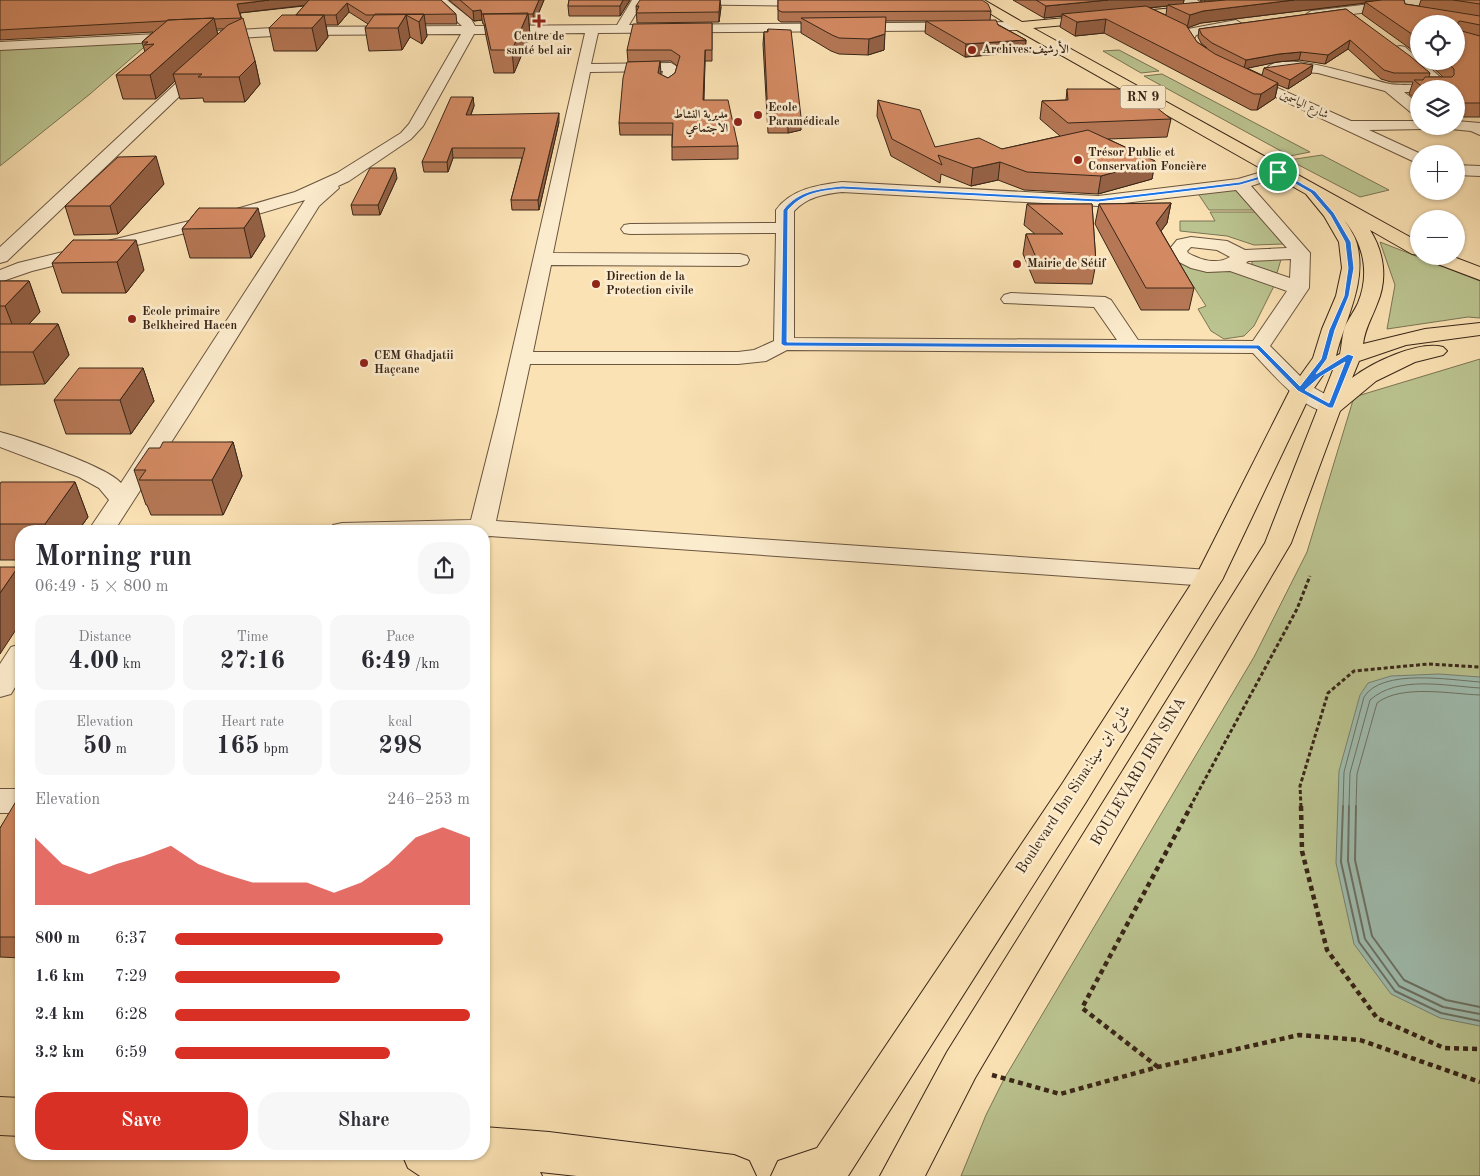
<!DOCTYPE html>
<meta charset="utf-8">
<style>
:root{--surface:#fff;--page:#f7f7f7;--text:#2b2b33;--muted:#7c7c81;--accent:#d93025}
body{margin:0;font-family:"Old Standard TT",Amiri,serif;background:var(--page);color:var(--text);height:100vh;display:flex;flex-direction:column;font-size:19px;white-space:nowrap}
*{box-sizing:border-box;margin:0}
p{font-size:16px;color:var(--muted)}
.icon{flex:none;width:28px;height:28px;fill:none;stroke:currentColor;stroke-width:2;stroke-linecap:round;stroke-linejoin:round}
.map{position:relative;flex:1;overflow:hidden}
.sheet{position:absolute;left:15px;top:525px;width:475px;height:635px;display:flex;flex-direction:column;background:var(--surface);border-radius:20px;box-shadow:0 1px 4px #0004}
.sheet>*{flex:none}
.buttons{position:absolute;left:1410px;top:15px;display:grid;gap:10px}
.buttons a{display:grid;place-items:center;width:55px;height:55px;border-radius:50%;background:var(--surface);box-shadow:0 1px 4px #0004;font-size:25px}
.pin{position:absolute;display:grid;place-items:center;width:42px;height:42px;color:#fff;margin:-21px;border:2px solid #fff;border-radius:50%;box-shadow:0 1px 5px #0007}
.round{display:grid;place-items:center;flex:none;width:52px;height:52px;border-radius:20px;background:var(--page)}
.headline{display:flex;align-items:center;justify-content:space-between;height:85px;padding:0 20px}
h1{font-size:28px;font-weight:800;line-height:38px}
.figures{display:grid;grid-template-columns:repeat(3,1fr);gap:8px;height:85px;padding:5px 20px}
.figures div{display:grid;align-content:center;border-radius:12px;background:var(--page);text-align:center}
.figures b{font-size:25px;font-weight:800}
.figures small{font-size:14px;font-weight:400}
.figures p{font-size:14px}
.chart{height:140px;padding:10px 20px}
.chart p{display:flex;justify-content:space-between}
.chart svg{width:100%;height:90px;margin-top:5px;fill:var(--accent);opacity:.7}
.button{display:flex;gap:10px;margin-top:auto;padding:10px 20px}
.button a{flex:1;height:58px;border-radius:20px;background:var(--accent);color:#fff;font-size:20px;font-weight:800;line-height:58px;text-align:center}
.button a+a{background:var(--page);color:var(--text)}
ul{padding:0 20px;list-style:none;font-size:16px}
li{display:grid;grid-template-columns:80px 60px 1fr;align-items:center;height:38px}
li i{height:12px;border-radius:6px;background:var(--accent)}
.map>svg:first-child{display:block}
.green{fill:#bbc490;stroke:#7a7554}
.water{fill:#9fbdb0;stroke:#768173}
.lines{fill:none;stroke-linecap:round;stroke-linejoin:round}
.shore-far1{stroke:#6c7264;stroke-width:1}
.shore{stroke:#6c7264;stroke-width:2}
.minor-casing{stroke:#6a553f;stroke-width:2}
.major-casing{stroke:#392618;stroke-width:2}
.path-far1{stroke:#392618;stroke-width:3;stroke-dasharray:4 2.5;stroke-linecap:butt}
.path{stroke:#392618;stroke-width:4.5;stroke-dasharray:5 4;stroke-linecap:butt}
.minor{fill:#fcecce;fill-rule:evenodd}
.major{fill:#fbe2b4;fill-rule:evenodd}
.wall{fill:#b57755;stroke:#392618;fill-rule:evenodd}
.shaded-wall{fill:#946145;stroke:#392618}
.building{fill:#d38a63;stroke:#392618}
.route{fill:#1a73e8;stroke:#fff;fill-rule:evenodd}
.poi-dot{fill:#8f2418;stroke:#fcecce;stroke-width:2}
.labels{text-anchor:middle;dominant-baseline:central;stroke-width:5;stroke-linejoin:round;paint-order:stroke}
.far-poi-label{font-size:12px;font-weight:bold;fill:#392618;stroke:#fcecce;text-anchor:start}
.far-street-label{font-size:12px;fill:#392618;stroke:#fcecce}
.shield{fill:#fcecce;stroke:#74614f;stroke-width:1}
.shield-label{font-size:14px;font-weight:bold;fill:#392618}
.street-label{font-size:15px;fill:#392618;stroke:#fcecce}
</style>
<div class="map">
<svg width="1480" height="1176" viewBox="0 0 1480 1176">
<rect width="100%" height="100%" fill="#fbe2b4"/>
<filter id="stains"><feTurbulence type="fractalNoise" baseFrequency=".004" numOctaves="4"/><feColorMatrix values="0 0 0 0 .2 0 0 0 0 .09 0 0 0 0 .02 0 0 0 .5 -.17"/></filter>
<radialGradient id="worn" r=".72"><stop offset=".6" stop-color="#630" stop-opacity="0"/><stop offset="1" stop-color="#630" stop-opacity=".3"/></radialGradient>
<path class="green" d="M150,42L90,94L0,166V50Z
M1119,50L1159,71L1141,73L1103,51Z
M1162,74L1310,152L1290,156L1144,76Z
M1322,155L1389,190L1360,197L1289,160Z
M1235,189L1255,210H1209L1197,192Z
M1210,212H1257L1283,244L1254,245L1227,236L1180,231V221H1215Z
M1380,242L1480,281V318L1468,317L1387,329L1395,285Z
M1282,256L1277,273L1252,265V260Z
M1176,259L1208,272L1233,271L1275,284L1254,326L1244,336L1224,339L1211,331L1198,309L1206,306Z
M1480,359V1176H961L986,1115L1004,1079L1254,657L1307,552L1354,397Z"/>
<path class="water" d="M1439,674L1480,677V1026L1440,1018L1391,994L1354,944L1336,863L1339,771L1360,695L1368,683L1391,676Z"/>
<g class="lines">
<path class="shore-far1" d="M1343,807L1344,772L1364,697C1382,668 1450,680 1480,682
M1349,807L1350,773L1370,700C1398,675 1446,686 1480,688
M1356,807L1357,774L1377,703C1401,684 1451,694 1480,695"/>
<path class="shore" d="M1343,806L1341,862L1359,942L1395,991L1441,1013L1480,1021
M1349,806L1348,861L1365,939L1399,986L1443,1007L1480,1014
M1356,806L1355,860L1372,936L1404,980L1446,1000L1480,1007"/>
<defs>
<path id="minor" d="M434,0H447L471,19L475,26L617,25L632,0H644L629,25L1019,22L1025,26L1019,30L598,33L591,64L671,63L678,67L674,84L667,88L660,84L663,71L590,72L553,253L740,254L747,256L749,260L747,264L740,266L551,265L533,352H738L754,350L774,341L776,233L630,234L624,233L621,229L624,225L630,224L776,223V210C791,189 818,185 842,182L1098,196L1238,179L1279,167L1285,169L1287,172L1285,175L1251,186L1310,253L1309,288L1270,346L1309,385L1339,402L1342,407L1339,412C1309,419 1272,373 1253,353L787,350L766,361L738,364H530L496,521L1209,570L1219,572L1223,578L1219,584L1209,586L490,536L484,538V531H329L333,525L342,523L471,520L498,413L585,33L474,34L423,126L411,139L349,181L338,186L339,188L319,206L190,413L114,531H88L109,500L99,488L79,477L0,447V432C23,438 108,467 121,483L305,200L238,220L32,271L0,282V270L18,263L226,212L295,192L337,173L401,133L409,124L461,34L293,35L0,50V42L293,27L462,26ZM1236,190L1287,248L1245,250L1227,241L1191,237L1177,240L1168,251L1175,260L1191,268L1207,272L1230,271L1287,291L1253,341L1138,340L1111,300L1105,297L1011,293L1004,295L1001,299L1004,303L1094,307L1117,340L794,338V211C807,197 824,194 842,192L1098,206ZM1191,247L1217,250L1230,257C1217,265 1200,260 1188,253L1187,251ZM1291,259L1290,278L1246,263L1248,261Z
M653,0H820L821,2L815,6L659,4Z
M1181,0H1197L1203,4L1197,8L1183,3Z
M1405,0H1441L1435,4L1311,19L1305,15L1311,11Z
M1236,20L1242,24L1240,27L1196,35L1194,39L1189,40L1183,36L1188,29Z
M1400,46L1405,47L1419,59V61H1422L1448,84V89H1419V92H1404L1419,104V116L1414,115L1385,91L1318,73L1289,71L1274,72L1267,68C1283,48 1368,80 1390,84C1403,86 1419,84 1432,84L1395,53L1393,50L1395,47Z
M204,61L209,62L211,65L209,68L7,261L0,263V247L199,62Z
M1242,72L1351,121H1419V126H1426L1424,129L1369,130L1421,154H1419V164L1237,79L1235,76L1237,73Z
M1456,121L1480,123V135L1471,131L1451,129L1449,126H1456Z
M1456,165L1480,166V176L1456,175Z
M21,644V677L11,694L0,697V664L11,647Z
M0,789H21V813H0Z"/>
<path id="major" d="M969,0H984L1022,22L1207,5L1209,8L1203,12L1033,28L1419,242V255L1412,254L1370,230C1384,252 1388,279 1377,304C1372,318 1365,328 1363,344L1425,329L1480,323V335L1406,345L1359,361L1352,378C1371,363 1419,340 1443,347L1447,351L1443,355L1415,362L1376,381L1340,411L1291,543L975,1078L925,1176H880L947,1052L1265,543L1333,370L1328,368L1312,391L1223,578L1086,802L848,1176H771L778,1161L817,1148L1062,784L1195,578L1290,390L1313,358L1322,329L1336,296L1342,268L1339,242L1324,216L1306,194L1015,29ZM1344,220C1364,244 1370,274 1358,303C1354,312 1348,319 1345,327C1342,335 1342,345 1340,354L1336,356C1345,319 1367,283 1357,244C1355,236 1349,227 1344,220Z
M1425,256H1451L1480,267V280L1427,260Z
M0,1097L21,1098V1136L0,1135Z
M484,1127L549,1132L734,1155L749,1161L756,1176H577L540,1172L542,1176H420L408,1168L402,1154H484Z"/>
</defs>
<use href="#minor" class="minor-casing"/>
<use href="#major" class="major-casing"/>
<path class="path-far1" d="M1190,807L1297,609L1310,576
M1301,807L1300,786L1328,693L1354,671L1428,664L1480,667"/>
<path class="path" d="M1301,806L1302,851L1327,950L1377,1018L1444,1048L1480,1049
M1158,1067L1082,1008L1191,806
M992,1075L1060,1094L1158,1067L1299,1035L1360,1040L1480,1082"/>
<use href="#minor" class="minor"/>
<use href="#major" class="major"/>
</g>
<path class="wall" d="M0,0H441L456,14L457,24H425L427,36L422,44L410,37L402,50L369,51L365,28L368,24L349,12L338,25H326L328,37L317,51H274L269,28L296,15L304,6L240,13L255,61L260,84L245,102H204L203,98L180,99L175,81L156,99H123L116,75L145,52L142,42L153,32L0,40ZM216,29H224L218,34Z
M449,0H544L534,24H529L530,35L514,73H494L486,36L484,24H483L482,20L474,21Z
M569,0H630L620,16H569L568,6Z
M778,0L991,11L990,20L1026,40L1025,52L965,57L925,33L926,21H885L884,50L868,55L839,54L831,51L801,33V22H781L778,20Z
M1013,0H1184L1183,4L1203,2L1200,0H1404L1405,4L1419,6L1421,0H1480V117H1456V89H1419V101L1409,94L1413,82H1391L1381,79L1348,49L1325,64L1299,60L1277,62L1247,68L1262,75L1264,68L1311,74L1288,89L1278,85L1275,98L1257,110H1251L1104,33L1075,36L1060,27L1062,16L1044,18ZM1365,3L1362,14L1419,55V24L1456,61H1426L1443,77H1429L1430,73L1346,9L1199,29L1198,37L1201,43L1207,48L1197,42L1187,28L1201,23ZM1167,6L1166,15L1150,8Z
M636,6L721,7L719,22L637,23Z
M712,23V61H705L704,100L738,146V159L672,160V135H620L619,123L660,61V74L668,78L675,73L677,66L671,61L628,62L627,50Z
M768,29L801,130L788,133H768L763,44L764,32H767Z
M1067,89L1171,119L1167,137L1108,139L1155,161L1152,179L1098,194L1024,190L998,180L971,186L941,174L940,183L891,156L877,116L878,100L935,147L1002,149L1060,136L1040,119L1042,101L1066,100Z
M473,97L474,106L471,115L559,122L539,210H512L511,200L522,158H453L448,172H424L422,162Z
M397,178L380,215H353L351,205Z
M164,184L118,234L74,235L65,206Z
M1171,203L1167,223L1161,231L1194,288L1189,310H1141L1095,224L1099,204Z
M1027,204H1092L1096,263L1092,284L1035,283L1023,254L1026,234H1035L1024,225Z
M199,208L265,236L251,258H190L182,229Z
M73,240L144,270L126,293H62L52,263Z
M0,281H29L40,312L29,324H58L69,355L45,384L0,385Z
M143,368L154,401L131,434H66L54,400Z
M233,442L242,476L223,515H151L147,505H146L134,470L160,448Z
M75,482L88,517L78,531H21V560H0V484Z
M21,798V958L0,957V828Z"/>
<path class="shaded-wall" d="M269,0H315L316,4L239,13L237,4Z
M539,0H544L534,24L533,14Z
M623,0H630L620,16V6Z
M720,0L721,7L719,22V12Z
M1108,0H1184L1183,5H1168L1167,6L1066,16L1062,14V16L1044,18L1046,6Z
M1205,0H1234L1204,3Z
M1294,0H1391L1365,2V3L1201,23L1187,28L1190,15L1203,11Z
M347,3L349,12L338,25L336,15Z
M481,10L482,20L474,21L473,11Z
M528,13L530,35L514,73L512,50Z
M424,14L427,36L422,44L419,22Z
M324,15L328,37L317,51L312,28Z
M406,15L410,37L402,50L398,28Z
M214,18L219,40L173,74L175,81L156,99L150,75Z
M1106,19L1104,33L1075,36L1077,22Z
M885,34L884,50L868,55L869,39Z
M1026,40L1025,52L965,57L966,44Z
M1350,40L1348,49L1325,64L1328,55Z
M705,50V61L703,112V100Z
M1301,52L1299,60L1277,62L1244,69L1246,60L1279,54Z
M255,61L260,84L245,102L239,77Z
M660,61L661,73L658,85V73Z
M1313,65L1311,74L1288,89L1290,80Z
M1278,83L1275,98L1257,110L1261,94Z
M473,97L474,106L467,124L466,115Z
M559,113V122L539,210L538,200Z
M801,117V130L788,133V119Z
M452,148L453,158L448,172L447,162Z
M156,156L164,184L118,234L110,206Z
M1155,161L1152,179L1098,194L1101,176Z
M1000,162L998,180L971,186L973,168Z
M395,168L397,178L380,215L378,205Z
M1171,203L1167,223L1152,243L1156,223Z
M258,208L265,236L251,258L244,228Z
M136,240L144,270L126,293L117,262Z
M29,281L40,312L17,337L5,306Z
M58,324L69,355L45,384L33,352Z
M143,368L154,401L131,434L120,400Z
M233,442L242,476L223,515L212,480Z
M75,482L88,517L78,531H48L45,524Z
M18,567L21,575V622L0,654V593Z"/>
<path class="building" d="M0,0H269L237,4L241,18L214,19V18L168,20L166,21L0,30Z
M309,0H441L456,14L366,15L347,3L336,15H296Z
M460,0H539L533,14H482L481,10L473,11Z
M569,0H623L620,6H568Z
M640,0H720L719,12L636,13L639,6H636Z
M778,0H982L988,4L991,11L782,12L778,10Z
M1036,0H1108L1046,6Z
M1226,0H1294L1203,11L1190,15L1168,5Z
M1382,0H1404L1405,4L1480,16V25L1460,21L1458,22V30L1480,36V103H1456V89H1425L1414,80H1423L1425,77H1452L1454,75V69L1445,61H1456V24H1419V39L1365,2Z
M1453,0H1480V4Z
M1146,6L1186,25L1197,42L1215,54L1278,83L1261,94H1254L1106,19L1077,22L1062,14Z
M1346,9L1410,56L1430,73H1394L1384,70L1350,40L1328,55L1301,52L1279,54L1246,60L1212,43L1202,35L1199,29Z
M528,13L512,50H491L483,14Z
M375,14H424L419,22L406,15L398,28H365Z
M282,15H324L312,28H269Z
M886,17L885,34L869,39L839,38L832,35L801,18Z
M214,18L150,75H116L154,44L144,45L148,42H142L168,20Z
M243,18L255,61L239,77H198L202,74H173L228,25Z
M996,20L998,25L1026,40L966,44L926,21Z
M712,23V50H705L703,100H728L738,146L672,147L673,123H619L623,78L627,62L660,61L658,73L668,78L675,73L680,56L671,50H627L633,24Z
M768,29L791,30L801,117L788,119H768L764,32H768Z
M1301,63L1313,65L1290,80L1264,68Z
M1067,89H1123L1142,96L1171,119L1068,123L1042,101L1068,100Z
M451,97H473L466,115L559,113L538,200H511L525,148H452L447,162H422Z
M878,100L920,110L935,147L979,138L1002,149L1088,130L1155,161L1101,176L1027,172L1000,162L973,168L938,155L942,165L892,139Z
M156,156L110,206H65L118,157Z
M370,168H395L378,205H351Z
M1171,203L1156,223L1194,288H1146L1099,204Z
M1027,204H1092L1096,263L1038,262L1026,234H1063Z
M199,208H258L244,228L182,229Z
M73,240H136L117,262L52,263Z
M0,281H29L5,306H0Z
M0,324H58L33,352H0Z
M79,368H143L120,400H54Z
M163,442H233L212,480H139L146,470H134L149,448H160Z
M1,482H75L45,524H0V484Z
M0,567H18L0,593Z
M18,798H21V937H0V828Z"/>
<path class="route" d="M1277,171H1280L1315,191L1334,213L1351,242L1354,268L1349,296L1335,330L1327,359L1316,374L1348,354L1354,356L1333,408H1329L1298,391L1257,349L784,346L781,344L783,210C799,190 818,189 842,186L1098,199L1240,182ZM1278,174L1311,193L1330,215L1345,242L1348,268L1344,296L1329,330L1321,359L1300,386L1259,345L787,342L788,210C803,193 820,191 842,189L1098,202L1240,185ZM1345,362L1329,403L1305,390L1320,377Z"/>
<g class="poi-dot">
<path d="M536.5 13.5h5v5h5v5h-5v5h-5v-5h-5v-5h5z"/>
<circle cx="972" cy="50" r="5"/>
<circle cx="758" cy="115" r="5"/>
<circle cx="738" cy="122" r="5"/>
<circle cx="1078" cy="160" r="5"/>
<circle cx="1017" cy="264" r="5"/>
<circle cx="596" cy="284" r="5"/>
<circle cx="132" cy="319" r="5"/>
<circle cx="364" cy="363" r="5"/>
</g>
<g class="labels">
<g class="far-poi-label">
<text x="539" y="37" text-anchor="middle">Centre de<tspan x="539" dy="14">santé bel air</tspan></text>
<text x="982" y="50">Archives:الأرشيف</text>
<text x="768" y="108">Ecole<tspan x="768" dy="14">Paramédicale</tspan></text>
<text x="728" y="115" text-anchor="end">مديرية النشاط<tspan x="728" dy="14">الاجتماعي</tspan></text>
<text x="1088" y="153">Trésor Public et<tspan x="1088" dy="14">Conservation Foncière</tspan></text>
<text x="1027" y="264">Mairie de Sétif</text>
<text x="606" y="277">Direction de la<tspan x="606" dy="14">Protection civile</tspan></text>
<text x="142" y="312">Ecole primaire<tspan x="142" dy="14">Belkheired Hacen</tspan></text>
<text x="374" y="356">CEM Ghadjatii<tspan x="374" dy="14">Haçcane</tspan></text>
</g>
<g class="far-street-label">
<text transform="translate(1304 105) rotate(25)">شارع الياسمين</text>
</g>
<rect class="shield" x="1120.5" y="85.5" width="45" height="23" rx="4"/>
<g class="shield-label">
<text x="1143" y="97">RN 9</text>
</g>
<g class="street-label">
<text transform="translate(1139 772) rotate(-59)">BOULEVARD IBN SINA</text>
<text transform="translate(1074 790) rotate(-57)">Boulevard Ibn Sina:شارع ابن سينا</text>
</g>
</g>
<rect width="100%" height="100%" filter="url(#stains)"/>
<rect width="100%" height="100%" fill="url(#worn)"/>
</svg>
<div class="buttons">
<a><svg class="icon" aria-label="locate" viewBox="0 0 24 24"><circle cx="12" cy="12" r="6"/><path d="M12 2v4M12 18v4M2 12h4M18 12h4"/></svg></a>
<a><svg class="icon" aria-label="layers" viewBox="0 0 24 24"><path d="M12 4l9 5-9 5-9-5zM3 14l9 5 9-5"/></svg></a>
<a>+</a>
<a>−</a>
</div>
<div class="pin" style="left:1278px;top:172px;background:#1e9e55"><svg class="icon" aria-label="arrive" viewBox="0 0 24 24"><path d="M6 21V4h12l-3 4 3 4H6"/></svg></div>
<section class="sheet">
<div class="headline"><div><h1>Morning run</h1><p>06:49 · 5 × 800 m</p></div><a class="round"><svg class="icon" aria-label="share" viewBox="0 0 24 24"><path d="M12 15V3M7 8l5-5 5 5M5 13v7h14v-7"/></svg></a></div>
<div class="figures">
<div><p>Distance</p><b>4.00<small> km</small></b></div>
<div><p>Time</p><b>27:16</b></div>
<div><p>Pace</p><b>6:49<small> /km</small></b></div>
</div>
<div class="figures">
<div><p>Elevation</p><b>50<small> m</small></b></div>
<div><p>Heart rate</p><b>165<small> bpm</small></b></div>
<div><p>kcal</p><b>298</b></div>
</div>
<div class="chart"><p><span>Elevation</span>246–253 m</p>
<svg viewBox="0 0 160 44" preserveAspectRatio="none"><path d="M0 44V11L10 24L20 29L30 24L40 20L50 15L60 24L70 29L80 33L90 33L100 33L110 38L120 33L130 24L140 11L150 6L160 11V44z"/></svg>
</div>
<ul>
<li><b>800 m</b>6:37<i style="width:91%"></i></li>
<li><b>1.6 km</b>7:29<i style="width:56%"></i></li>
<li><b>2.4 km</b>6:28<i style="width:100%"></i></li>
<li><b>3.2 km</b>6:59<i style="width:73%"></i></li>
</ul>
<div class="button"><a>Save</a><a>Share</a></div>
</section>
</div>
